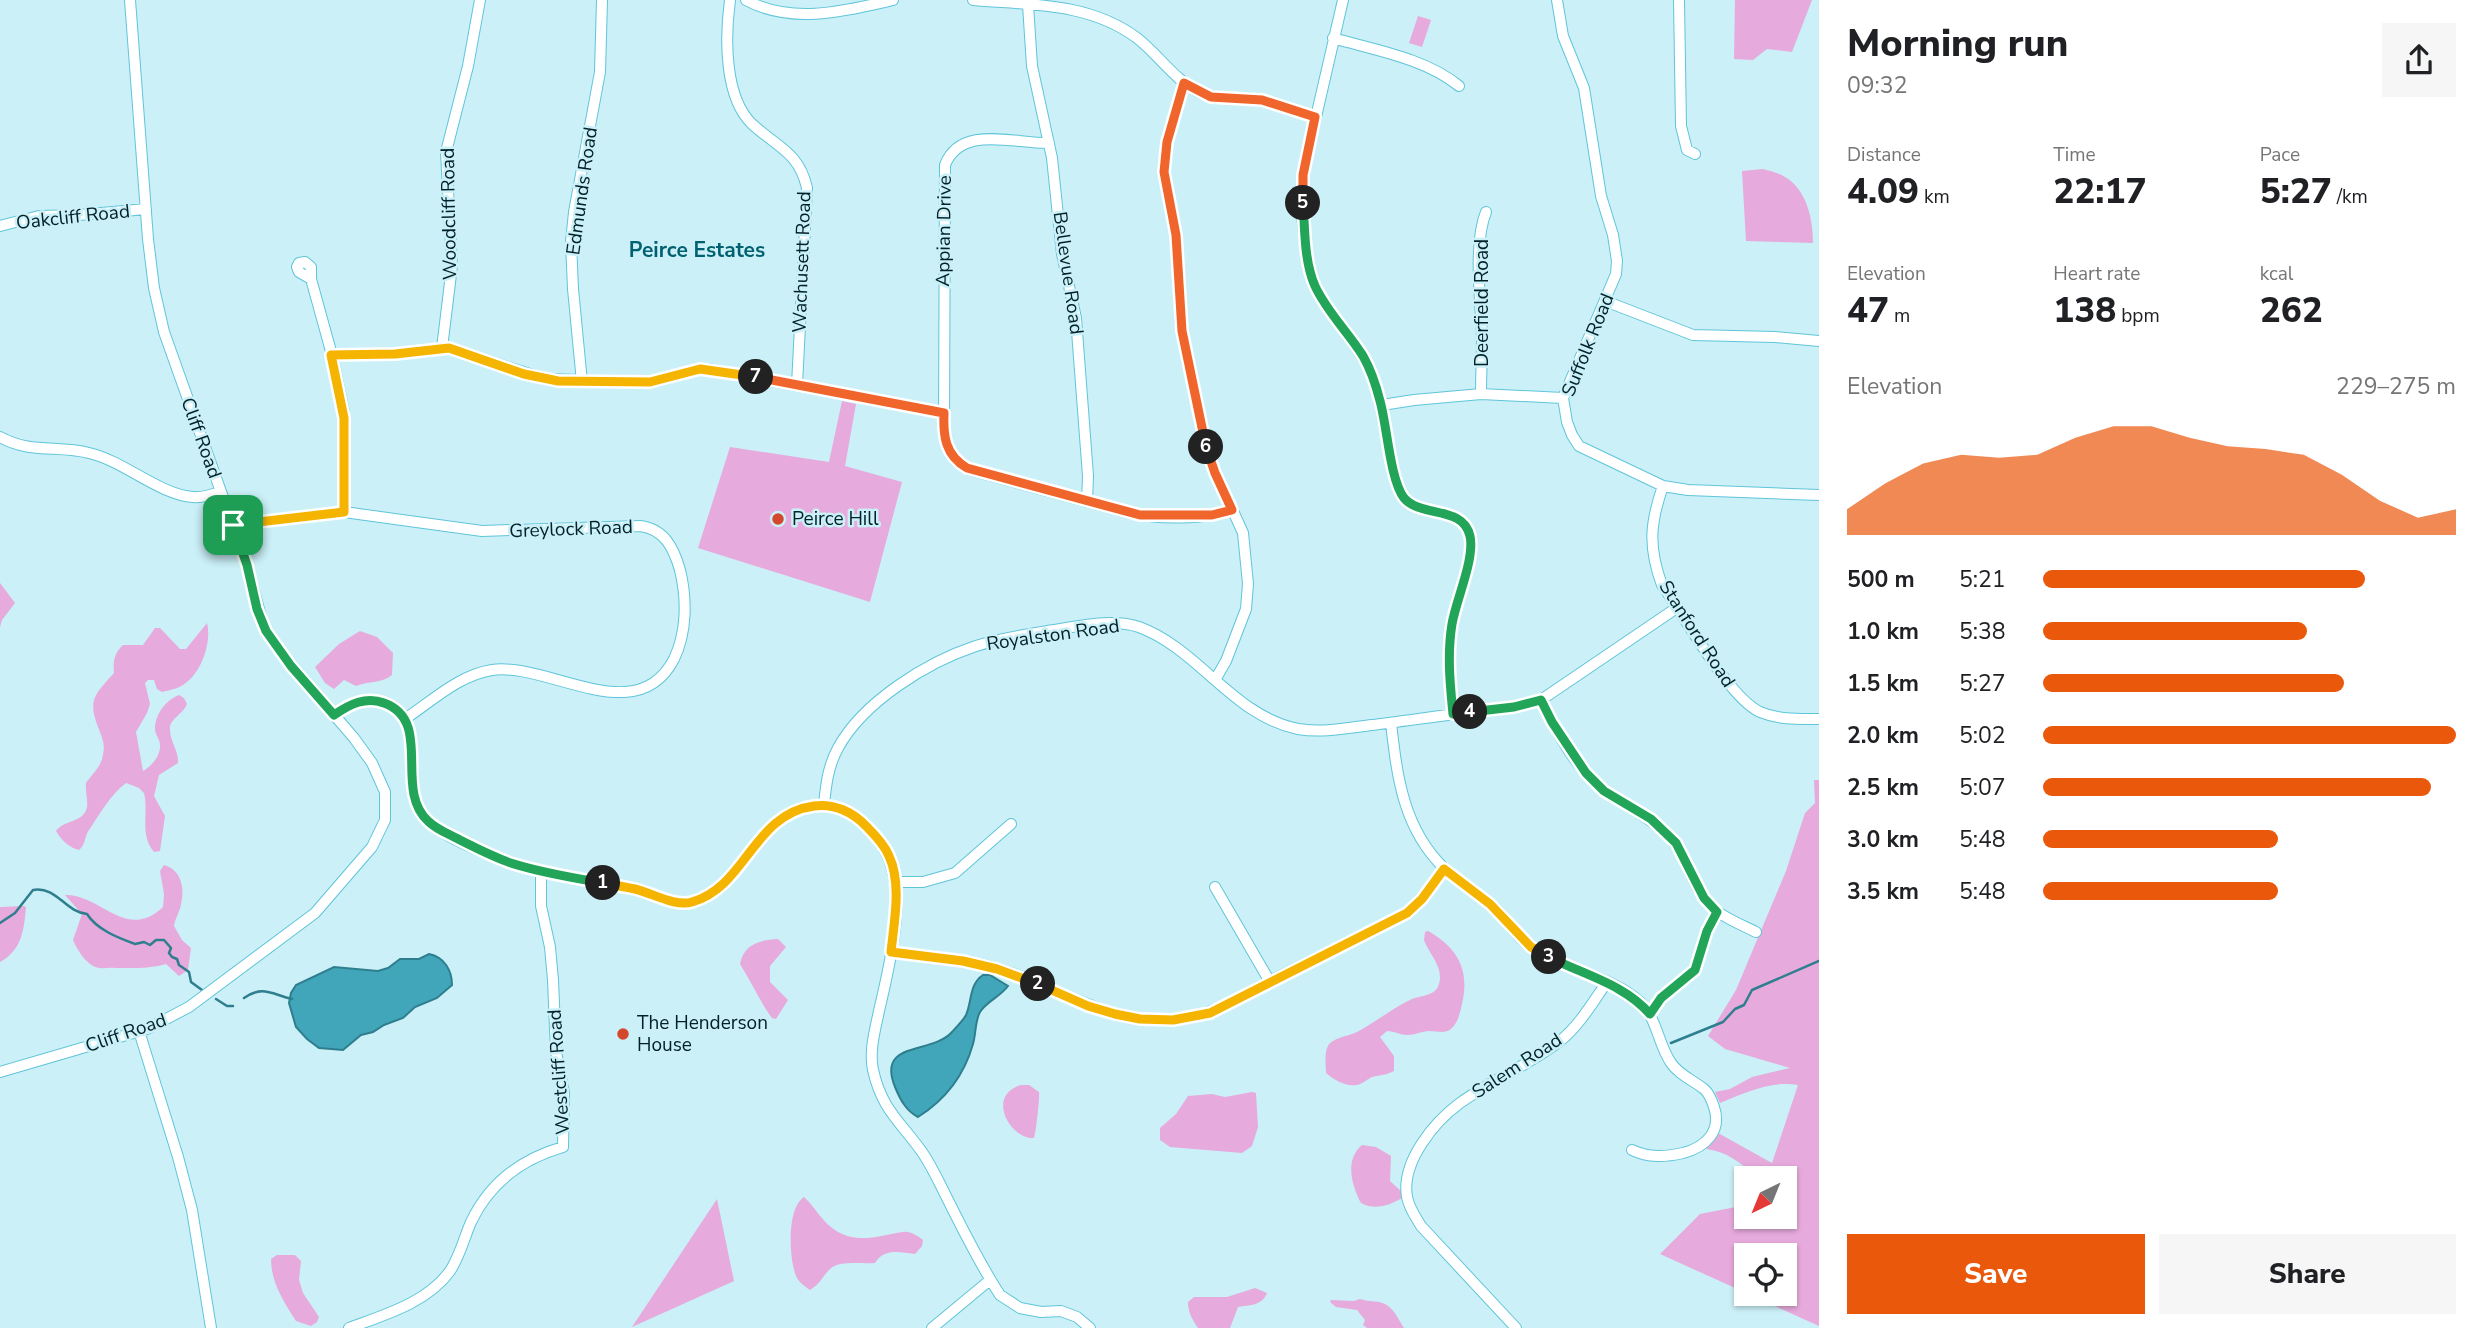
<!DOCTYPE html>
<meta charset="utf-8">
<style>
:root{--surface:#fff;--page:#f6f6f6;--text:#202124;--muted:#757577;--accent:#ea580c}
body{margin:0;font-family:"Nunito Sans",sans-serif;background:var(--page);color:var(--text);height:100vh;display:flex;flex-direction:column;font-size:26px;white-space:nowrap}
*{box-sizing:border-box;margin:0}
p{font-size:23px;color:var(--muted)}
.icon{flex:none;width:38px;height:38px;fill:none;stroke:currentColor;stroke-width:2;stroke-linecap:round;stroke-linejoin:round}
.map{position:relative;flex:1;overflow:hidden}
.panel{display:flex;flex-direction:column;background:var(--surface);width:665px}
.panel>*{flex:none}
.needle{width:46px;rotate:223deg}
.buttons{position:absolute;left:1734px;top:1166px;display:grid;gap:14px}
.buttons a{display:grid;place-items:center;width:63px;height:63px;border-radius:0px;background:var(--surface);box-shadow:0 2px 5px #0004;font-size:35px}
.pin{position:absolute;display:grid;place-items:center;width:60px;height:60px;color:#fff;margin:-30px;border-radius:14px;box-shadow:0 4px 10px #0006}
.km{position:absolute;width:35px;height:35px;margin:-18px;border-radius:50%;background:#222;color:#fff;font-size:19px;line-height:35px;text-align:center}
.round{display:grid;place-items:center;flex:none;width:74px;height:74px;border-radius:0px;background:var(--page)}
.head{display:flex;align-items:center;justify-content:space-between;height:119px;padding:0 28px}
h1{font-size:38px;font-weight:800;line-height:52px}
.metrics{display:grid;grid-template-columns:repeat(3,1fr);gap:10px;height:119px;padding:7px 28px}
.metrics div{display:grid;align-content:center}
.metrics b{font-size:35px;font-weight:800}
.metrics small{font-size:19px;font-weight:400}
.metrics p{font-size:19px}
.chart{height:196px;padding:14px 28px}
.chart p{display:flex;justify-content:space-between}
.chart svg{width:100%;height:126px;margin-top:7px;fill:var(--accent);opacity:.7}
.button{display:flex;gap:14px;margin-top:auto;padding:14px 28px}
.button a{flex:1;height:80px;border-radius:0px;background:var(--accent);color:#fff;font-size:28px;font-weight:800;line-height:80px;text-align:center}
.button a+a{background:var(--page);color:var(--text)}
ul{padding:0 28px;list-style:none;font-size:23px}
li{display:grid;grid-template-columns:112px 84px 1fr;align-items:center;height:52px}
li i{height:18px;border-radius:9px;background:var(--accent)}
main{display:flex;flex:1;min-height:0}
.map>svg:first-child{display:block}
.green{fill:#e7aadc;fill-rule:evenodd}
.water{fill:#41a6ba;stroke:#2e7e8e;stroke-width:2}
.lines{fill:none;stroke-linecap:round;stroke-linejoin:round}
.stream{stroke:#2e7e8e;stroke-width:2.5}
.minor-casing{stroke:#5fc5d9;stroke-width:12}
.minor{stroke:#fff;stroke-width:10}
.split-1-casing{stroke:#fff;stroke-width:14}
.split-2-casing{stroke:#fff;stroke-width:14}
.split-3-casing{stroke:#fff;stroke-width:14}
.split-4-casing{stroke:#fff;stroke-width:14}
.split-5-casing{stroke:#fff;stroke-width:14}
.split-6-casing{stroke:#fff;stroke-width:14}
.split-7-casing{stroke:#fff;stroke-width:14}
.split-8-casing{stroke:#fff;stroke-width:14}
.split-1{stroke:#22a559;stroke-width:9}
.split-2{stroke:#f5b400;stroke-width:9}
.split-3{stroke:#f5b400;stroke-width:9}
.split-4{stroke:#22a559;stroke-width:9}
.split-5{stroke:#22a559;stroke-width:9}
.split-6{stroke:#f0652b;stroke-width:9}
.split-7{stroke:#f0652b;stroke-width:9}
.split-8{stroke:#f5b400;stroke-width:9}
.poi-dot{fill:#d3482d;stroke:#cbf0f8;stroke-width:2.5}
.labels{text-anchor:middle;dominant-baseline:central;stroke-width:5;stroke-linejoin:round;paint-order:stroke}
.street-label{font-size:19px;fill:#002127;stroke:#cbf0f8}
.poi-label{font-size:19px;fill:#002127;stroke:#cbf0f8;text-anchor:start}
.neighbourhood-label{font-size:21px;font-weight:bold;fill:#026170;stroke:#cbf0f8}
</style>
<main>
<div class="map">
<svg width="1819" height="1328" viewBox="0 0 1819 1328">
<rect width="100%" height="100%" fill="#cbf0f8"/>
<path class="green" d="M1735,0H1812L1792,52L1767,49L1753,60L1734,59Z
M1418,16L1431,20L1422,47L1409,43Z
M1763,169C1770,171 1779,173 1785,177C1807,190 1813,219 1813,243L1746,241L1742,171Z
M842,401L856,404L845,466L902,482L870,602L698,548L730,447L829,462Z
M0,583L15,603L2,620L0,627Z
M207,623C212,643 201,674 183,685C177,689 169,690 162,692L157,689L154,680H148L145,683L150,704L147,713L136,732L143,771C151,767 161,755 160,745C160,739 155,735 155,729C155,714 166,700 179,695L184,698L187,704C183,714 170,719 170,728C169,740 179,751 178,763L159,775L154,796L165,816L160,851L154,852C139,834 149,813 144,793L139,788L126,783C110,795 100,814 89,830C84,837 86,844 79,850C70,848 61,840 56,831C63,820 84,823 87,807C88,799 85,791 86,783C92,774 102,766 103,754C105,746 103,740 100,732C87,701 93,696 114,673C113,662 114,653 123,645H143L155,628H160L180,649H186Z
M360,631L377,637L393,653L392,675C383,683 368,681 356,686L344,680L334,689L325,683L315,667L339,644Z
M1814,780H1819V1326L1660,1254L1700,1214L1746,1205V1216H1785V1178H1756C1743,1163 1725,1151 1706,1149L1718,1133L1772,1163L1798,1085C1773,1080 1743,1093 1720,1103L1715,1092L1730,1089L1752,1077L1790,1068L1725,1049L1708,1036L1736,990L1786,871L1805,813L1815,803ZM1746,1255H1785V1293H1746Z
M164,865C181,870 185,887 181,904C180,912 175,918 174,926L182,940L191,948L188,970L179,976L166,964C148,969 133,968 115,968C108,967 101,970 93,966C84,961 77,949 73,940L82,914L65,895C101,894 126,942 163,907L164,894L160,871Z
M24,906L26,907C24,930 22,950 0,962V907Z
M1428,931C1458,948 1470,970 1462,1004C1460,1013 1458,1023 1451,1029C1445,1034 1437,1031 1429,1031C1422,1031 1415,1035 1408,1035C1400,1035 1394,1031 1387,1031L1380,1037L1394,1056V1071C1387,1075 1380,1075 1372,1077C1367,1079 1363,1084 1357,1085C1346,1087 1334,1080 1326,1073C1326,1065 1324,1053 1328,1046C1332,1038 1349,1036 1357,1032C1376,1022 1392,1008 1412,999C1422,995 1436,996 1439,984C1444,967 1429,954 1424,940L1425,932Z
M778,939L786,947L770,966V982L788,1000L776,1019L772,1018C760,1002 751,981 740,964C744,944 759,940 778,939Z
M1021,1085H1029L1039,1092C1040,1096 1036,1133 1034,1138C1009,1139 986,1095 1021,1085Z
M1252,1092L1256,1093L1258,1127L1252,1146L1242,1153L1170,1147L1160,1140V1128L1176,1114L1188,1096L1212,1094L1225,1097Z
M1362,1145L1376,1147L1391,1156L1390,1181L1402,1192V1198C1390,1205 1375,1211 1361,1203C1352,1186 1344,1160 1362,1145Z
M804,1197C816,1208 822,1223 838,1232C860,1244 881,1235 903,1232C910,1231 918,1236 923,1240L922,1246L915,1254C899,1252 884,1248 875,1263C862,1264 839,1260 830,1269C822,1277 820,1284 810,1290C803,1285 797,1281 795,1273C789,1255 787,1208 804,1197Z
M717,1199L734,1281L632,1327Z
M277,1255H295L301,1261L299,1280L303,1293L319,1317L317,1322L311,1326L296,1321C284,1302 271,1283 271,1259Z
M1255,1288L1267,1293C1262,1306 1249,1305 1238,1307L1230,1328H1198C1192,1319 1188,1312 1188,1302L1194,1297H1227Z
M1360,1299C1367,1301 1372,1301 1379,1302C1393,1305 1397,1317 1404,1328H1367L1363,1325L1365,1320L1357,1310L1336,1307L1330,1302L1331,1300L1354,1301Z"/>
<path class="water" d="M429,954C444,957 452,970 452,985L437,998L415,1007L403,1018L384,1025L373,1032L361,1035L343,1050L319,1048L307,1039L296,1027L289,1003L291,993L296,985L334,967L378,971L388,968L400,959H419Z
M983,975H990L1008,986C1000,997 987,1001 980,1012C975,1021 976,1034 973,1044C964,1076 945,1100 918,1117C906,1111 900,1099 895,1087C876,1040 932,1055 952,1032C956,1027 963,1021 966,1015C972,1002 969,984 983,975Z"/>
<g class="lines">
<path class="stream" d="M0,923L15,913L33,890C57,886 65,912 87,914C97,930 119,938 135,944L144,942L150,945L156,940H164L171,948L169,953L172,957L177,959L179,965L189,972L191,982L202,990
M244,998C263,985 271,994 292,999
M216,999L227,1006H233
M1671,1043L1723,1022L1735,1009L1744,1005L1752,990L1819,961"/>
<defs>
<path id="minor" d="M730,0C725,37 724,97 752,124C777,147 799,152 807,188L797,385
M746,0C792,25 845,11 893,0
M973,0C1029,5 1089,2 1137,38C1159,55 1175,81 1201,93C1218,101 1236,96 1254,99C1275,102 1295,110 1316,117
M1343,0L1304,169C1299,208 1303,271 1325,304C1342,331 1365,353 1375,384C1384,411 1390,479 1404,497C1420,518 1462,505 1470,536C1475,558 1456,600 1452,624C1447,654 1450,684 1453,714
M1557,0L1563,36L1584,88L1601,196L1613,235L1617,261L1616,274L1563,398L1567,422L1572,435L1579,446L1663,486L1688,490L1819,495
M1679,0L1681,126L1687,150L1695,154
M1028,5L1032,66L1052,158L1062,254L1076,318L1088,476L1087,502
M1333,38C1374,50 1425,58 1459,86
M1184,83L1167,142L1164,168L1176,235L1181,325L1209,458L1243,533L1248,584L1246,609L1226,661L1215,680
M1049,143C1015,144 961,124 945,165L944,429C945,447 953,462 970,470L1129,513C1156,519 1206,520 1232,510
M0,226L39,216L79,215L146,209
M311,279L299,272L297,267L299,263L305,262L311,267V279L332,355L344,412V512
M1605,301L1693,335L1775,337L1819,341
M442,348L452,266L446,152L468,66L480,0
M332,355L395,354L449,348L545,379L650,382C670,380 687,369 708,369L944,413
M582,382L573,289L571,242L574,212L600,72L602,0
M1481,394C1481,376 1482,357 1482,339C1481,303 1473,244 1486,212
M1382,405L1414,400L1481,394L1563,398
M0,437C31,454 57,445 89,453C124,461 160,495 193,497C203,498 211,495 220,492
M1663,486C1650,523 1648,547 1662,585C1685,616 1728,697 1760,712C1779,720 1799,719 1819,719
M233,525L344,512L482,531L640,526C665,529 674,549 680,570C687,599 687,632 674,659C637,731 549,662 492,670C459,675 432,701 405,719
M1541,700C1557,732 1577,771 1606,792C1627,807 1650,817 1668,835C1689,857 1692,894 1718,912C1729,920 1744,926 1756,932
M334,715C350,704 366,696 385,703C432,720 397,784 423,816C444,843 526,869 560,875C585,880 612,883 637,890C652,894 673,906 689,903C745,890 753,814 814,806C842,802 863,820 879,841C912,884 890,962 879,1011C875,1030 869,1051 873,1070C882,1110 900,1121 922,1152C931,1165 938,1180 945,1194C962,1228 979,1263 1000,1295L1020,1308L1041,1312L1061,1311L1077,1317L1090,1328
M1391,723C1397,776 1403,829 1445,869C1460,884 1479,894 1495,908C1508,920 1516,937 1531,947C1563,971 1609,974 1640,1002C1657,1018 1658,1044 1671,1063C1679,1075 1693,1080 1704,1089C1710,1094 1712,1101 1714,1107C1722,1131 1706,1147 1683,1153C1665,1157 1649,1158 1632,1150
M824,804C826,785 828,766 838,748C863,702 927,662 976,646C1000,638 1029,634 1054,630C1080,626 1113,618 1139,627C1199,649 1233,716 1298,729C1322,733 1347,728 1372,725C1419,719 1467,712 1514,707L1541,700L1678,607
M895,882H923L955,873L1011,824
M1215,887L1270,982
M891,952C926,955 962,959 996,968C1055,985 1107,1024 1172,1020C1210,1018 1242,996 1274,979C1319,957 1363,935 1407,913L1422,899L1444,869
M1650,1014L1661,998L1695,969L1707,931L1717,912
M139,1031L178,1157L192,1210L211,1328
M0,1072L147,1029L189,1007L315,913L372,847L385,820V792L372,763L354,738L286,659L264,627L245,559L164,332L154,288L148,239L130,0
M349,1328C384,1315 427,1303 450,1271C460,1256 464,1238 471,1222C490,1182 521,1159 563,1147L564,1093L556,1052L553,980L550,947L541,906V872
M932,1328L990,1280
M1516,1328L1421,1226C1415,1216 1409,1208 1407,1197C1401,1162 1434,1122 1460,1103C1492,1080 1529,1065 1560,1041C1579,1026 1593,1002 1607,982"/>
</defs>
<use href="#minor" class="minor-casing"/>
<use href="#minor" class="minor"/>
</g>
<g class="lines">
<defs>
<path id="split-1" d="M233,525L247,565L257,609L266,631L291,666L334,715C350,704 366,696 384,703C434,721 393,789 428,821C437,830 449,834 460,840C478,849 495,858 514,864C543,873 574,878 603,883"/>
<path id="split-2" d="M603,883C614,885 625,887 635,889C652,893 675,907 692,902C746,887 753,814 814,806C834,803 853,812 867,827C875,835 885,846 889,856C902,884 894,922 891,952L963,961L997,969L1038,984"/>
<path id="split-3" d="M1038,984L1088,1006L1115,1014L1140,1019L1173,1020L1210,1013L1407,913L1422,899L1444,869L1490,904L1531,947L1549,957"/>
<path id="split-4" d="M1470,712L1514,707L1541,700L1552,722L1586,773L1604,791L1651,819L1676,843L1704,898L1717,912L1707,931L1695,970L1661,998L1650,1014C1624,984 1584,975 1549,957"/>
<path id="split-5" d="M1303,203C1305,230 1304,261 1315,286C1327,312 1348,332 1363,356C1371,370 1376,385 1380,401C1387,425 1390,480 1404,498C1421,518 1463,505 1470,536C1475,559 1456,600 1452,624C1447,654 1450,684 1453,714L1470,712"/>
<path id="split-6" d="M1206,447L1182,331L1176,235L1164,172L1167,142L1184,83L1211,97L1262,100L1315,117L1303,175V203"/>
<path id="split-7" d="M756,377L944,413C943,436 945,455 967,468L1140,515H1212L1232,510L1215,473L1206,447"/>
<path id="split-8" d="M233,525L344,512V418L331,355L395,354L449,348L524,374L558,381L650,382L700,369L756,377"/>
</defs>
<use href="#split-1" class="split-1-casing"/>
<use href="#split-2" class="split-2-casing"/>
<use href="#split-3" class="split-3-casing"/>
<use href="#split-4" class="split-4-casing"/>
<use href="#split-5" class="split-5-casing"/>
<use href="#split-6" class="split-6-casing"/>
<use href="#split-7" class="split-7-casing"/>
<use href="#split-8" class="split-8-casing"/>
<use href="#split-1" class="split-1"/>
<use href="#split-2" class="split-2"/>
<use href="#split-3" class="split-3"/>
<use href="#split-4" class="split-4"/>
<use href="#split-5" class="split-5"/>
<use href="#split-6" class="split-6"/>
<use href="#split-7" class="split-7"/>
<use href="#split-8" class="split-8"/>
</g>
<g class="poi-dot">
<circle cx="778" cy="519" r="7"/>
<circle cx="623" cy="1034" r="7"/>
</g>
<g class="labels">
<g class="street-label">
<text transform="translate(582 191) rotate(-82)">Edmunds Road</text>
<text transform="translate(449 214) rotate(-91)">Woodcliff Road</text>
<text transform="translate(73 217) rotate(-6)">Oakcliff Road</text>
<text transform="translate(944 231) rotate(-89)">Appian Drive</text>
<text transform="translate(802 262) rotate(-88)">Wachusett Road</text>
<text transform="translate(1068 273) rotate(82)">Bellevue Road</text>
<text transform="translate(1482 303) rotate(-90)">Deerfield Road</text>
<text transform="translate(1588 345) rotate(-68)">Suffolk Road</text>
<text transform="translate(201 438) rotate(70)">Cliff Road</text>
<text transform="translate(571 529) rotate(-2)">Greylock Road</text>
<text transform="translate(1697 634) rotate(57)">Stanford Road</text>
<text transform="translate(1053 635) rotate(-8)">Royalston Road</text>
<text transform="translate(126 1033) rotate(-19)">Cliff Road</text>
<text transform="translate(1517 1066) rotate(-33)">Salem Road</text>
<text transform="translate(559 1072) rotate(-94)">Westcliff Road</text>
</g>
<g class="poi-label">
<text x="792" y="519">Peirce Hill</text>
<text x="637" y="1023">The Henderson<tspan x="637" dy="22">House</tspan></text>
</g>
<g class="neighbourhood-label">
<text x="697" y="250">Peirce Estates</text>
</g>
</g>
</svg>
<div class="buttons">
<a><svg class="needle" viewBox="-14 -14 28 28"><path d="M0-13l5 13h-10z" fill="#e53935"/><path d="M0 13l5-13h-10z" fill="#757577"/></svg></a>
<a><svg class="icon" aria-label="locate" viewBox="0 0 24 24"><circle cx="12" cy="12" r="6"/><path d="M12 2v4M12 18v4M2 12h4M18 12h4"/></svg></a>
</div>
<div class="pin" style="left:233px;top:525px;background:#1e9e55"><svg class="icon" aria-label="arrive" viewBox="0 0 24 24"><path d="M6 21V4h12l-3 4 3 4H6"/></svg></div>
<b class="km" style="left:603px;top:883px">1</b>
<b class="km" style="left:1038px;top:984px">2</b>
<b class="km" style="left:1549px;top:957px">3</b>
<b class="km" style="left:1470px;top:712px">4</b>
<b class="km" style="left:1303px;top:203px">5</b>
<b class="km" style="left:1206px;top:447px">6</b>
<b class="km" style="left:756px;top:377px">7</b>
</div>
<section class="panel">
<div class="head"><div><h1>Morning run</h1><p>09:32</p></div><a class="round"><svg class="icon" aria-label="share" viewBox="0 0 24 24"><path d="M12 15V3M7 8l5-5 5 5M5 13v7h14v-7"/></svg></a></div>
<div class="metrics">
<div><p>Distance</p><b>4.09<small> km</small></b></div>
<div><p>Time</p><b>22:17</b></div>
<div><p>Pace</p><b>5:27<small> /km</small></b></div>
</div>
<div class="metrics">
<div><p>Elevation</p><b>47<small> m</small></b></div>
<div><p>Heart rate</p><b>138<small> bpm</small></b></div>
<div><p>kcal</p><b>262</b></div>
</div>
<div class="chart"><p><span>Elevation</span>229–275 m</p>
<svg viewBox="0 0 160 44" preserveAspectRatio="none"><path d="M0 44V35L10 26L20 19L30 16L40 17L50 16L60 10L70 6L80 6L90 10L100 13L110 14L120 16L130 23L140 32L150 38L160 35V44z"/></svg>
</div>
<ul>
<li><b>500 m</b>5:21<i style="width:78%"></i></li>
<li><b>1.0 km</b>5:38<i style="width:64%"></i></li>
<li><b>1.5 km</b>5:27<i style="width:73%"></i></li>
<li><b>2.0 km</b>5:02<i style="width:100%"></i></li>
<li><b>2.5 km</b>5:07<i style="width:94%"></i></li>
<li><b>3.0 km</b>5:48<i style="width:57%"></i></li>
<li><b>3.5 km</b>5:48<i style="width:57%"></i></li>
</ul>
<div class="button"><a>Save</a><a>Share</a></div>
</section>
</main>
